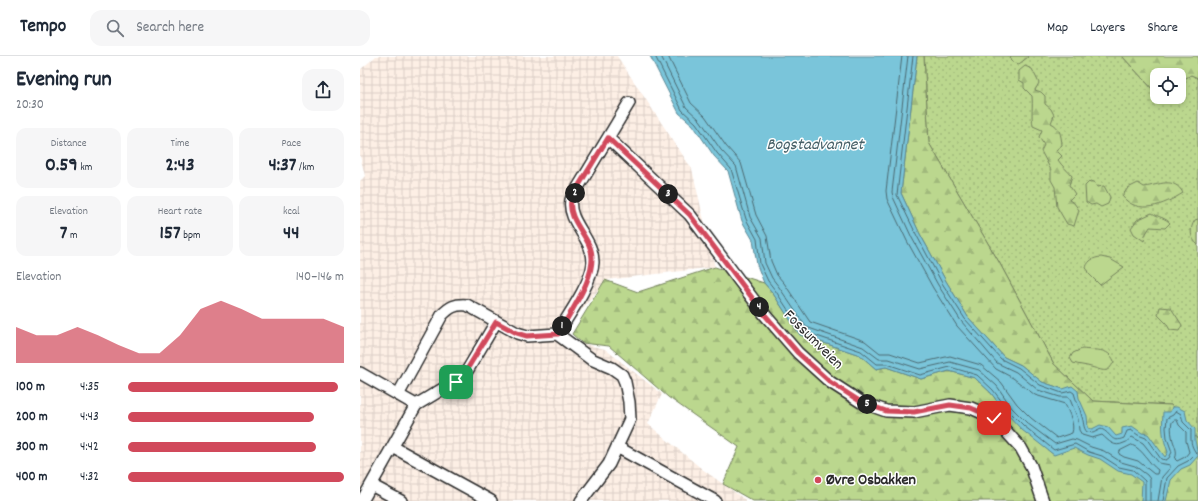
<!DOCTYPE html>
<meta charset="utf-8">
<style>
:root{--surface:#fff;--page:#f6f6f7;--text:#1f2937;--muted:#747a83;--line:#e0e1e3;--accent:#d1495b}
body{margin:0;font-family:Dekko,sans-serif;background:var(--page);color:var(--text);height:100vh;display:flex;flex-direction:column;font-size:15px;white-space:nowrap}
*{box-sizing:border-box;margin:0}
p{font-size:13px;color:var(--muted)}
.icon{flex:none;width:22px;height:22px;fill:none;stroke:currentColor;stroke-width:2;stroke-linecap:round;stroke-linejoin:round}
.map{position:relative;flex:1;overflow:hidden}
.sheet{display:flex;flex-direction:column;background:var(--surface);width:360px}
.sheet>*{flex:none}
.fabs{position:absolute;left:790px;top:12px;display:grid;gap:8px}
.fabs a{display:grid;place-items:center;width:36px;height:36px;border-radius:8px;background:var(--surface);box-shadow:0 2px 6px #0003;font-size:20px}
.pin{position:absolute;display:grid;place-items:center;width:34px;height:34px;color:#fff;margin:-17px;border-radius:8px;box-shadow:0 2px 6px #0006}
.km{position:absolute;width:20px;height:20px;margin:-10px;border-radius:50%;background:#222;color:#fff;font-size:11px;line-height:20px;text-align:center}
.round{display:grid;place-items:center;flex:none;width:42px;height:42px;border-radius:12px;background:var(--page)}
.headline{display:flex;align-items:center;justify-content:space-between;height:68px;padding:0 16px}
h1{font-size:22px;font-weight:800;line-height:30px}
.figures{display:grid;grid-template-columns:repeat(3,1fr);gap:6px;height:68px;padding:4px 16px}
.figures div{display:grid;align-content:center;border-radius:10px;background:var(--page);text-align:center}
.figures b{font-size:20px;font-weight:800}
.figures small{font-size:11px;font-weight:400}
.figures p{font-size:11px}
.chart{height:112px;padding:8px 16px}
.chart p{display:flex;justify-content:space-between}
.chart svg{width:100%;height:72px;margin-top:4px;fill:var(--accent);opacity:.7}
ul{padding:0 16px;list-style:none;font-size:13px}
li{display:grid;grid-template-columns:64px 48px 1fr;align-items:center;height:30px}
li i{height:10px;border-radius:5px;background:var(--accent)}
header{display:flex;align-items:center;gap:24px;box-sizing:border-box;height:56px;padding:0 20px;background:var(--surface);border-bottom:1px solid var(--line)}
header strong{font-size:19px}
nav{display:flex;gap:22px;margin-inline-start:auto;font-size:14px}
.search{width:280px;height:36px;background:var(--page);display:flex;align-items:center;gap:10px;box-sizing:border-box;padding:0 14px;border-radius:12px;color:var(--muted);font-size:15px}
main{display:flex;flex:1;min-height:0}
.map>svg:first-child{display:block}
.industrial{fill:url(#industrial-grid)}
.grass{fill:url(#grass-dots);stroke:#73815c}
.forest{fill:url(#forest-firs);stroke:#73815c}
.park{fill:#bbd78e;stroke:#73815c}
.water{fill:#7ac5da;stroke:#5a8794}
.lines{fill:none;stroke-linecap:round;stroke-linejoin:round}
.shore{stroke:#4b6971;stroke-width:1}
.minor-casing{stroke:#2b2b2b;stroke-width:14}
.minor{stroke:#fff;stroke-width:11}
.route-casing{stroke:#fff;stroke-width:8}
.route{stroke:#d1495b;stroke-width:5}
.poi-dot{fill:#d1495b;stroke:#fff;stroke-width:1.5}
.labels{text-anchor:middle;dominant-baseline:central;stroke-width:3;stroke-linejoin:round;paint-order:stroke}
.street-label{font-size:16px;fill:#2b2b2b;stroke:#fff}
.poi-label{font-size:16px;font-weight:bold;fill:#2b2b2b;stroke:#fff;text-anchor:start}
.water-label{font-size:17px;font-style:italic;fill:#476168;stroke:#fff}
</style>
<header>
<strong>Tempo</strong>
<div class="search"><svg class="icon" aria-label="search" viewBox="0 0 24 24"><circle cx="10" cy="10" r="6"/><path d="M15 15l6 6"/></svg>Search here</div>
<nav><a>Map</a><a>Layers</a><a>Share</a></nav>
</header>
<main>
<section class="sheet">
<div class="headline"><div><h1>Evening run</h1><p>20:30</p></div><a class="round"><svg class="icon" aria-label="share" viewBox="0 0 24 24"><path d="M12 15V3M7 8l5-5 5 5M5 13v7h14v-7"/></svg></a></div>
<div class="figures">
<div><p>Distance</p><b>0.59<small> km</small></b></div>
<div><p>Time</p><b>2:43</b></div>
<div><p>Pace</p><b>4:37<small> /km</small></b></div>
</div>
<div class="figures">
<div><p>Elevation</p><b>7<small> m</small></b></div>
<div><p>Heart rate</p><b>157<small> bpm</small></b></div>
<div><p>kcal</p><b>44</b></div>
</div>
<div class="chart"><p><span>Elevation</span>140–146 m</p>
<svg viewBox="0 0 160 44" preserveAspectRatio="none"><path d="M0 44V22L10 27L20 27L30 22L40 27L50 33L60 38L70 38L80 27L90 11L100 6L110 11L120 17L130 17L140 17L150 17L160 22V44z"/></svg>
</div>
<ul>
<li><b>100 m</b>4:35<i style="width:97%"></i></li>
<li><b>200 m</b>4:43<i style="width:86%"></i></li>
<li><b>300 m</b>4:42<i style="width:87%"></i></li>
<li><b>400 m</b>4:32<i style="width:100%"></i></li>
</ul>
</section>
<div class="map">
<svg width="838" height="445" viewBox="0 0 838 445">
<defs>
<pattern id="industrial-grid" width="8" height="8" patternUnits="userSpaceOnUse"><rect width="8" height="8" fill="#fdefe5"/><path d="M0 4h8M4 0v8" fill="none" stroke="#d9cdc5"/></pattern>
<pattern id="grass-dots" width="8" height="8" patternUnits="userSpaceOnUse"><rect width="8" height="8" fill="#bbd78e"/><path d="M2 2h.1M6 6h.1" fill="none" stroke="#a1b97b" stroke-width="1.8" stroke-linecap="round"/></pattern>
<pattern id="forest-firs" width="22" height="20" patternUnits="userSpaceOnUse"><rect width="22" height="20" fill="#bbd78e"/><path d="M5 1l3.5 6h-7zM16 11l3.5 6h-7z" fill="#a1b97b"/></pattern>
</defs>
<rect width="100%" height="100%" fill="#fff"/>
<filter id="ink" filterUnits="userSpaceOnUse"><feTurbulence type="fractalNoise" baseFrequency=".025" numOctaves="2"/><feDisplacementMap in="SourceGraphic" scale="8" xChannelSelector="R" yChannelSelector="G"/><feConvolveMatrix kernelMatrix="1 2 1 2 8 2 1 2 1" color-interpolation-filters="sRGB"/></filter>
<g filter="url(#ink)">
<path class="industrial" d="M16,0H257L332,113L355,211L246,224L199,282L245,293L302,338L288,368L342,413L387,445H0V125L5,120L0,100V14Z"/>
<path class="grass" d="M564,0H762L797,38V41H819V26L831,19L838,22V384L811,349L733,345L694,308L639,206L569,87Z"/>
<path class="forest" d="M557,0H564L569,87L639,206L694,308L733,345L811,349L838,384V445H393L363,428L379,391L308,341L249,290L222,287L212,278L245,224L278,236L355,211L404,227L412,236L440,279L500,299L516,313L526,311L561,323L589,315L615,322L631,337L646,357L694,399L703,333L682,326L661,309L644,301L608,261L586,225L560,178L541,137Z
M650,0H667L668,1L659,8L652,6Z
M762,0H838V22L831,19L819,26V19H797V38Z
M665,10L672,13L679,27L675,34L681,36L685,40V48L691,53L694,59L691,67C700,71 701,79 702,89L696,94L702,100L698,104C702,110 707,114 712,120L709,129L715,138L709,144L714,147L719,154L714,170L707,168L697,151L695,131L691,124V114L681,95L684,89L679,81L682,74L673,70C671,58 673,51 672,40L664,32V27L659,24V15Z
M730,125L734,126L737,131L744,130L750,141L748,148L741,151L736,148L731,149L726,146L725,130Z
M778,127L784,131C799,129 814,120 823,137C804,149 778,160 762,140L768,132Z
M792,157C798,161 806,162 810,167L805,172L790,171L785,179L784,185L774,178L771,172L777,164Z
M800,251L811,252L822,269L819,275L810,274L806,267L798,259Z"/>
<path class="park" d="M838,163V189C830,182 829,173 835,164Z
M741,201L750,203L764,211L740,229L728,217L726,211C729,204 733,202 741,201Z
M722,293C735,295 748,291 754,305C748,319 743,314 731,311C725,309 719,309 713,307L710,302L713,297Z"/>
<path class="water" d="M290,0H557L541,137L560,178L586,225L608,261L644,301L661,309L682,326L703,333L712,330L718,335L719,342L727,360L728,372L732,373L740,369L748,371L756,380L762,378V372L772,370L782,377L788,378L805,401L808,396C802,380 802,373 803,356H810L812,351H817L825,355L827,364L835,373V384L838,400L830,409L821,413L811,424L806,445H781L782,426L771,418L758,415L740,403L728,399L714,392L694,399L662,374L646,357L631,337L615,322L589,315L561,323L526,311L516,313L500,299L440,279L412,236L404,227L397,209L393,184L382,165L368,115L354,100L333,69L319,57Z"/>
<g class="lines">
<path class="shore" d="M295,0L322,54L336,67L357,97L371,113L386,163L397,183L400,208L408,225L415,234L442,275L501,295L517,308H527L560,319L590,311L617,319L633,334L649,355L664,370L694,394L715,388L729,396L742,400L759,411L773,414L785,425V445
M301,0L326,51L340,64L361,94L376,110L390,161L402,182L405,207L412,222L419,231L446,271L503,291L519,303H529L560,313L590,306L619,314L637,330L652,352L667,367L695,388L712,383L717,384L731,391L744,395L761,406L775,410L787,419L790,423V445
M308,0L331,47L345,60L366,90L381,107L396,159L407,180L411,205L417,219L424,227L450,266L505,285L520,297H530L560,307L590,300L621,309L641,326L657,348L671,362L697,382L712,377C715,368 709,357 705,348L675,339L653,322L636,313L597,270L573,232L547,185L527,143L526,135L542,0
M548,0L532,136L533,141L552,182L578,229L601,265L637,307L656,316L678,334L700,341H709L718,363L719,374L722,379L732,382L742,379C749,385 754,392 764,387C768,386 769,383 772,381L783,387L799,407L810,409V412L802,421L798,445
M553,0L537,139L557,180L582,227L605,263L641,303L659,312L680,329L702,337L711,335L714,337C716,345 720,352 722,361C724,366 723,372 727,376L733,377L741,373C752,377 750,388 764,382L767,375L771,374L778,379L786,382L801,403L806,404L809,402L812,396L807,382L806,372L807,362L813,359L816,355L821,358L823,366L831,374C831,385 830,388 836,397L828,405L818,410L807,422L803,445
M815,364H817L819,369L826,376V385L829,396L825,401L817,405L815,403C819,394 813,389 812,380C811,375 811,370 812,366Z
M772,389C784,394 788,407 798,414L797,418H794L778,405L764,401L759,398L760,395Z"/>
<defs>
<path id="minor" d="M248,82L330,159L405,259L438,297L470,326L501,346L526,355L554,356L590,349L611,352L634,362L661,392L671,410L683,445
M197,278C208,260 232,226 233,207C234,183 207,166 211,144C212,141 215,137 217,133L269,47
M0,317L56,349
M38,339L82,259C90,251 95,248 107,249L157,277L167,280L197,278L231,303L252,312L262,319L265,326L269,346L270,363L249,408L221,445
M33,391L131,445
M257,391L355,445
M11,429L41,445
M2,445L56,349L96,325L107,315L136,266"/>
</defs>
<use href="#minor" class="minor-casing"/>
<use href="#minor" class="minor"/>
</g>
</g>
<g class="lines" filter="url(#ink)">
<defs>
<path id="route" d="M96,326L106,315L136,266L157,277L167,280L198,278C210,256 242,214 229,189C223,175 208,161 211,145C213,137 220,128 224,121C232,108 240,95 248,82L330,159L405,259L438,297L470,326L501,346L526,355L554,356L590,349L611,352L634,362"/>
</defs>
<use href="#route" class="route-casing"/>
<use href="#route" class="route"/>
</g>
<circle class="poi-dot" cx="458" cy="424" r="4"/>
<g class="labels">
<g class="street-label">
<text transform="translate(453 284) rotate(45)">Fossumveien</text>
</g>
<g class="poi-label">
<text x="466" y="424">Øvre Osbakken</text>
</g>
<g class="water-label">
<text x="455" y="90">Bogstadvannet</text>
</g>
</g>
</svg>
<div class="fabs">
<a><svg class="icon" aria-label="locate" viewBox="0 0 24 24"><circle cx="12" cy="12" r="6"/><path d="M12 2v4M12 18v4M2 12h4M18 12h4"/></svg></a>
</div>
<div class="pin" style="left:96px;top:326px;background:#1e9e55"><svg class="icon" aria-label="arrive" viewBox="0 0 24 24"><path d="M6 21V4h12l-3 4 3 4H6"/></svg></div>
<div class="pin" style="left:634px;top:362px;background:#d93025"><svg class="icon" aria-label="check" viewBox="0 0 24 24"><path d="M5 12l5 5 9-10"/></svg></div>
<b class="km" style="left:202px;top:270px">1</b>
<b class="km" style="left:215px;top:137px">2</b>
<b class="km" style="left:308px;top:138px">3</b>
<b class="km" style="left:399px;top:251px">4</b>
<b class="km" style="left:507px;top:348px">5</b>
</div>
</main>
